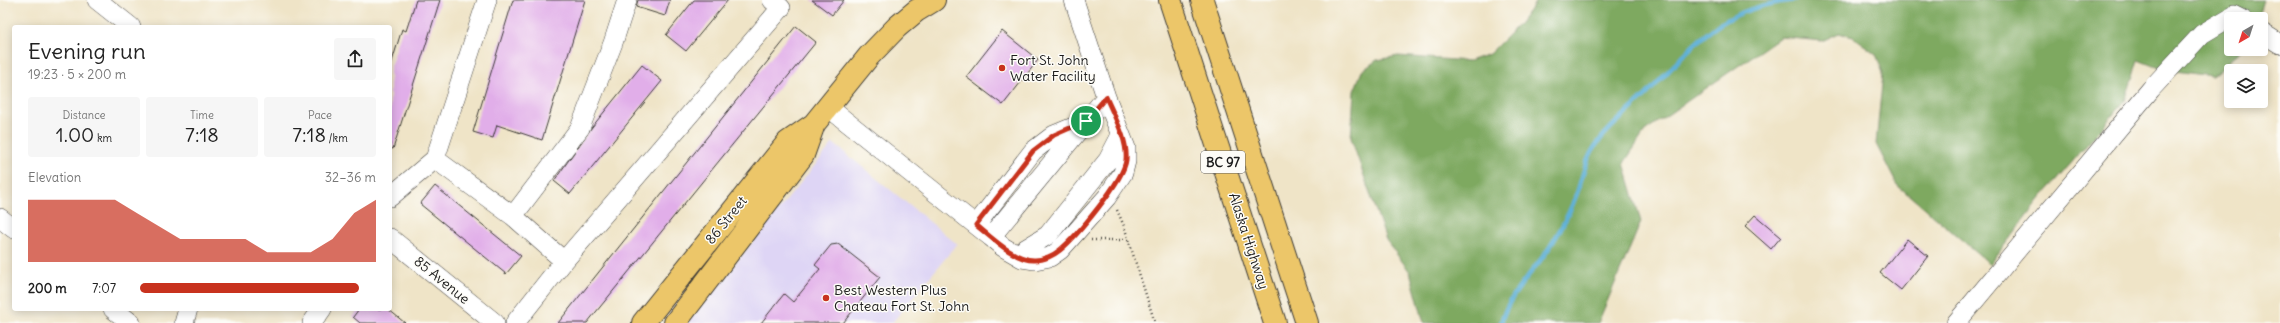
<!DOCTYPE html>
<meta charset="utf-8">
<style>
:root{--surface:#fff;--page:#f6f6f6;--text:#222;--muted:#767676;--accent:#c8321e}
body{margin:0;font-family:Delius,sans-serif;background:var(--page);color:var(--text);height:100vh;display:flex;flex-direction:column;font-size:15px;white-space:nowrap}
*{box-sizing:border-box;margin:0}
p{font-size:13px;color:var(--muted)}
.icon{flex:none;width:22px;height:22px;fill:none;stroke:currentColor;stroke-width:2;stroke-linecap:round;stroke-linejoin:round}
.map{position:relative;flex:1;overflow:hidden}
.drawer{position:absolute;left:12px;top:25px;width:380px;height:286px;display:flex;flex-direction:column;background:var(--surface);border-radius:4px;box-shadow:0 2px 10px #0003}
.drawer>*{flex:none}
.needle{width:26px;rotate:219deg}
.fabs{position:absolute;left:2224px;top:12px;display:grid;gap:8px}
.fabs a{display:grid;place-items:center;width:44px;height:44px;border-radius:4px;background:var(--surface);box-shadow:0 2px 10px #0003;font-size:20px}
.pin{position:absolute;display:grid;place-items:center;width:34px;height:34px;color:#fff;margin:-17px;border:2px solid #fff;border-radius:50%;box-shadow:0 1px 4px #0007}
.round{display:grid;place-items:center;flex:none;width:42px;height:42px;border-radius:4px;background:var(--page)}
.overview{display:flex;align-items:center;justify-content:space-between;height:68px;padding:0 16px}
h1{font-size:22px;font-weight:600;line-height:30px}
.figures{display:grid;grid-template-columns:repeat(3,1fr);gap:6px;height:68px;padding:4px 16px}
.figures div{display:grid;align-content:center;border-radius:4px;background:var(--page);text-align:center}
.figures b{font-size:20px;font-weight:600}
.figures small{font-size:11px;font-weight:400}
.figures p{font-size:11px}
.chart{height:112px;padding:8px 16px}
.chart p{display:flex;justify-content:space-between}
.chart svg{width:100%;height:72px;margin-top:4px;fill:var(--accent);opacity:.7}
ul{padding:0 16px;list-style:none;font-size:13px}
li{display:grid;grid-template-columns:64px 48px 1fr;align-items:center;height:30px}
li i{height:10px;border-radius:5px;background:var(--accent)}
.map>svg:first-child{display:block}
.built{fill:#ded5f5}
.forest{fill:#7ea961;stroke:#4d623e}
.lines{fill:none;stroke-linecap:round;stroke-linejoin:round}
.stream{stroke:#5eb1d9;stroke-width:4.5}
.building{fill:#e1aee9}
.minor-casing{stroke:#3c3a36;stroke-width:20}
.major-casing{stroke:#3c3a36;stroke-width:24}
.highway-casing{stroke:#3c3a36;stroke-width:24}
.path{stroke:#3c3a36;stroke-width:2.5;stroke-dasharray:1 3;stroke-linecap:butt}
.minor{stroke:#fff;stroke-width:19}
.major{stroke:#ecc669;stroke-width:22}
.highway{stroke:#ecc669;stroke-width:22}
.route-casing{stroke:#fff;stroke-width:8}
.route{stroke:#c8321e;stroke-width:5}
.poi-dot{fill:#c8321e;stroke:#fdfcf7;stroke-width:1.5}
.labels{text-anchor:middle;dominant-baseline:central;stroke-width:3;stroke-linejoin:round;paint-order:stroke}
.shield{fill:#fdfcf7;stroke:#605f5e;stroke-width:1}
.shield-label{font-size:13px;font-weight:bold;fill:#1c1c1c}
.poi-label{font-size:14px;fill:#1c1c1c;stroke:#fdfcf7;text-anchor:start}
.street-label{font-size:14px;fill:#1c1c1c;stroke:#fdfcf7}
</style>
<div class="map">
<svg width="2280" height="323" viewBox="0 0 2280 323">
<rect width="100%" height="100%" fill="#fdfcf7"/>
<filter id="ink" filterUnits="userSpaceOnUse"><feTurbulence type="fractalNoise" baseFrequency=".025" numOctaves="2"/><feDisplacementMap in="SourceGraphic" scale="8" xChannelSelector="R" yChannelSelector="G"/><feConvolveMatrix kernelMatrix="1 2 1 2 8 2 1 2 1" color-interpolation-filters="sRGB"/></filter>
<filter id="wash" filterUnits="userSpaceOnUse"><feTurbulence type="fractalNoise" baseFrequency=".012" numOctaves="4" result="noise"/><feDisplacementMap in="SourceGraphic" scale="16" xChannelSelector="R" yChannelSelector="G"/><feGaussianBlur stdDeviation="0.9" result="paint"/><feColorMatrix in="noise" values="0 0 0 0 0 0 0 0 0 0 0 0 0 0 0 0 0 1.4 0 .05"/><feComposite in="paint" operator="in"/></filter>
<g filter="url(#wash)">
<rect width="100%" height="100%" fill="#efe4c7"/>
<path class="built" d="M833,143L957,244L892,323H687Z"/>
<path class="forest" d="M1537,0H2263L2257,19H2231V49H2243L2211,76L2161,69L2138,60L2125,101L2041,198L1990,264L1897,185L1876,144L1883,73L1876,54L1853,37L1839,33L1822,41L1780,37L1646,130L1624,163L1641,222L1598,323H1424L1410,272L1386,240L1351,138L1354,91L1362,71L1377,60L1398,56L1469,61L1489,54L1520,23Z"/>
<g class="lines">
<path class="stream" d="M1501,323C1509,292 1537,269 1553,242C1562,227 1571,210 1577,193C1582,178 1585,161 1594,148C1608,127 1629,112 1647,94C1697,42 1718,8 1795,0"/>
</g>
<g id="blocks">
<path class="building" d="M416,0H440L393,149L390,148V68L402,29L406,31Z
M513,0H585L542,140L497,125L493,138L473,132Z
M638,0H670L665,16L636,7Z
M694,0H728L686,51L666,35Z
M812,0H844L832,15Z
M796,26L816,42L587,323H558Z
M1002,31L1038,60L1003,105L966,77Z
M642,65L662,81L570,194L554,181L592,127Z
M435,186L521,256L506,274L420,204Z
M1755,215L1781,237L1771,249L1745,226Z
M1907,239L1928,256L1901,290L1880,273Z
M838,244L880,277L843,323H761L784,294L793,302L820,269L815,265L831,245Z
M359,309H388L405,323H360L353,317Z"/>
</g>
</g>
<g filter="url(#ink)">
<use href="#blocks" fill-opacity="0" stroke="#3c3a36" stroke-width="1"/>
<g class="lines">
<defs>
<path id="minor" d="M97,0L131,27
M487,0L435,159L513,216L564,261
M2261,32L2280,44
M828,107L991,237L1106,97
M390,197L435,159
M513,216L580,128L613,43L627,0
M0,218L14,229
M976,225L1033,151L1054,135L1083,123
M991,237L1003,247L1022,258L1035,260L1050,257L1060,250L1107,197L1123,173L1126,161V148L1106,97L1074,0
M390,238L495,323
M1017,254L1048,235L1108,160L1121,135
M113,309L131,323
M184,323L188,309
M312,323L322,309
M515,323L564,261L781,8L772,0
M1956,323L2151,89L2202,34L2234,15L2242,19"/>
<path id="major" d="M643,323L788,142L814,124
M675,323L803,155L814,124L869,56L897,27L916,11L934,0"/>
<path id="highway" d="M1170,0L1275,323
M1202,0L1307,323"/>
</defs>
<use href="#minor" class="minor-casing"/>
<use href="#major" class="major-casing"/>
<use href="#highway" class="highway-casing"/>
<path class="path" d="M1117,210L1124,226L1155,323
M1091,240H1129"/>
<use href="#minor" class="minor"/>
<use href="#major" class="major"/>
<use href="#highway" class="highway"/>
</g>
</g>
<g class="lines" filter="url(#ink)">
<defs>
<path id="route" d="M1106,97C1114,116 1128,140 1126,160C1124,180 1076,237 1060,250C1054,255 1044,260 1035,260C1015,261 991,237 976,225L1033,151L1054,135L1086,121Z"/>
</defs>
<use href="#route" class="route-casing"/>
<use href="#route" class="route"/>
</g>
<g class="poi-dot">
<circle cx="1002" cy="68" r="4"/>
<circle cx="826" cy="298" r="4"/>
</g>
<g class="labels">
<rect class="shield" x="1201" y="151" width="44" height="22" rx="3"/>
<g class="shield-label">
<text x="1223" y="162">BC 97</text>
</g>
<g class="poi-label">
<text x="1010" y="60">Fort St. John<tspan x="1010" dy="16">Water Facility</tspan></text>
<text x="834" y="290">Best Western Plus<tspan x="834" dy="16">Chateau Fort St. John</tspan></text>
</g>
<g class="street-label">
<text transform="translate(726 220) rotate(-51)">86 Street</text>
<text transform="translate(1249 241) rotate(72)">Alaska Highway</text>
<text transform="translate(442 280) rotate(39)">85 Avenue</text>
</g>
</g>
</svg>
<div class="fabs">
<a><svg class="needle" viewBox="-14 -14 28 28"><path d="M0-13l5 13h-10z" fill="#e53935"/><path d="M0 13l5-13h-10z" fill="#767676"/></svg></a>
<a><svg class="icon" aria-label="layers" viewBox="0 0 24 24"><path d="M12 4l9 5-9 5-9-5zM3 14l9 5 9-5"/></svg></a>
</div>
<div class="pin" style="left:1086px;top:121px;background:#1e9e55"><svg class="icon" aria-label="arrive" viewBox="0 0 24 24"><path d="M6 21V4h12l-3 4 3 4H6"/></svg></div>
<section class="drawer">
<div class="overview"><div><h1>Evening run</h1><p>19:23 · 5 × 200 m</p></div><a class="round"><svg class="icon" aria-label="share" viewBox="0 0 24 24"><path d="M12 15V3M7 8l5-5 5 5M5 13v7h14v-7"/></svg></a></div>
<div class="figures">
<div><p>Distance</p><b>1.00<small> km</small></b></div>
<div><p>Time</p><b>7:18</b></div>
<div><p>Pace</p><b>7:18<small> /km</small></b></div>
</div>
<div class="chart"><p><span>Elevation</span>32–36 m</p>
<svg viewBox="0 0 160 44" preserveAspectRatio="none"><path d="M0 44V6L10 6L20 6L30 6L40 6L50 14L60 22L70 30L80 30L90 30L100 30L110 38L120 38L130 38L140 30L150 14L160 6V44z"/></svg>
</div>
<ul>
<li><b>200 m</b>7:07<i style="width:93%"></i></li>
</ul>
</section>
</div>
